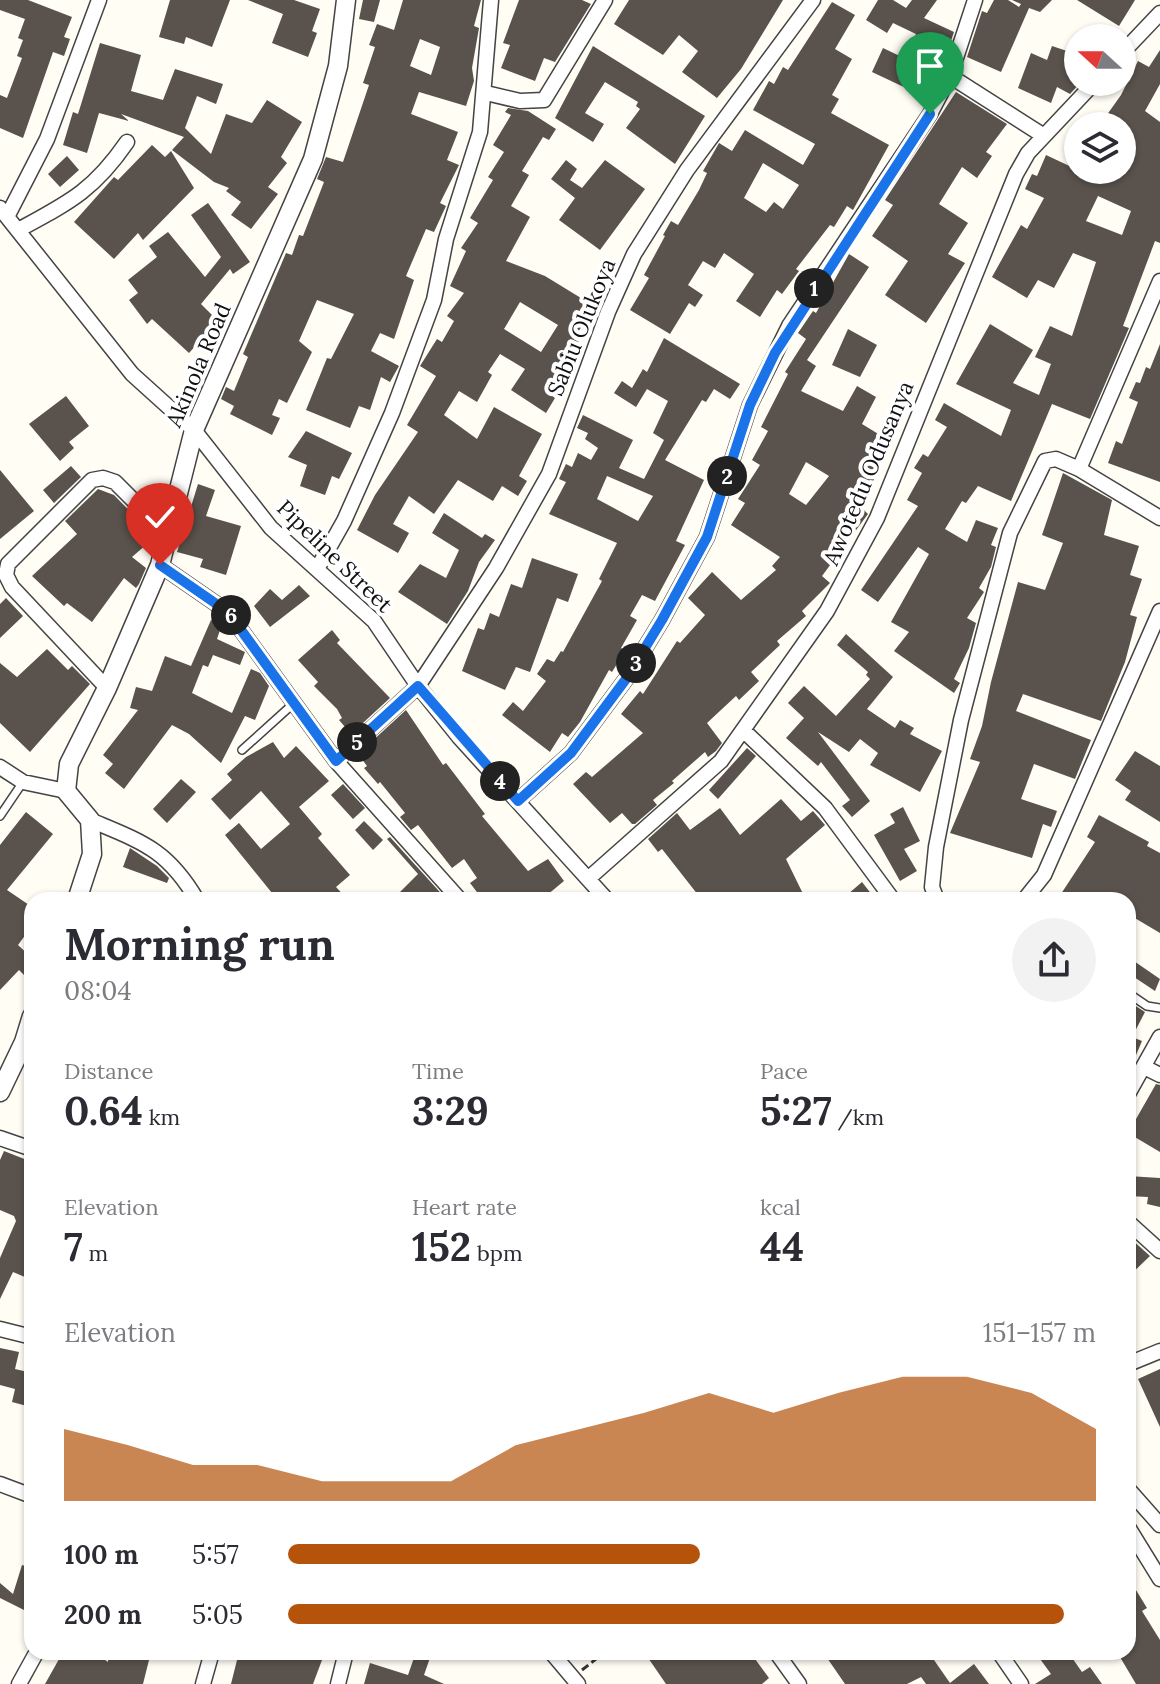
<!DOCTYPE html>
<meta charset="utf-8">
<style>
:root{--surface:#fff;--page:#f2f2f3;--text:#2b2b33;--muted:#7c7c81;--accent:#b45309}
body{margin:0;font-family:Lora,serif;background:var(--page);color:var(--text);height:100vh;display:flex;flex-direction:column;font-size:30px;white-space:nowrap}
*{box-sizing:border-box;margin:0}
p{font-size:26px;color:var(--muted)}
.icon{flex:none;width:44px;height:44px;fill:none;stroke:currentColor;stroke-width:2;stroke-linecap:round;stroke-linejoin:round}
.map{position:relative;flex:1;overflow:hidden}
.sheet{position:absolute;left:24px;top:892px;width:1112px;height:768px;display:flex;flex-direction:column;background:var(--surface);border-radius:24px;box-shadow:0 2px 6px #0004}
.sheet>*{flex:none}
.needle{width:52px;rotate:291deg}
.buttons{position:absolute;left:1064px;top:24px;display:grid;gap:16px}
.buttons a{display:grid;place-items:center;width:72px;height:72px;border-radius:50%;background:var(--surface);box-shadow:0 2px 6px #0004;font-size:40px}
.pin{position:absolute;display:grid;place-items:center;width:68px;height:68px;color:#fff;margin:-82px -34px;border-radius:50% 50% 50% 0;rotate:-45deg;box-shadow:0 0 8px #0007}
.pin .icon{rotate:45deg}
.km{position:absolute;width:40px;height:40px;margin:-20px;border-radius:50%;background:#222;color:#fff;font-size:22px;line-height:40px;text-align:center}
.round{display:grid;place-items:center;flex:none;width:84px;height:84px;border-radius:42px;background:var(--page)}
.overview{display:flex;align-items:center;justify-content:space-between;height:136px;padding:0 40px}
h1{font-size:44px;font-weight:800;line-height:60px}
.metrics{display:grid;grid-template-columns:repeat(3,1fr);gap:12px;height:136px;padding:8px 40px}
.metrics div{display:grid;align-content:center}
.metrics b{font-size:40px;font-weight:800}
.metrics small{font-size:22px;font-weight:400}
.metrics p{font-size:22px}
.chart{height:224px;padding:16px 40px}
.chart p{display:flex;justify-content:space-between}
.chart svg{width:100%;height:144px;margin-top:8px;fill:var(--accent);opacity:.7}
ul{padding:0 40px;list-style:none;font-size:26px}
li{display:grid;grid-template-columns:128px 96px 1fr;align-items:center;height:60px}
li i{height:20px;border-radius:10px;background:var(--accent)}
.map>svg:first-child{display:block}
.building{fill:#5a524c;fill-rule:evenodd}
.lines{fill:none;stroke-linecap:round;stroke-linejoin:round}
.service-casing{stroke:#444;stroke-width:10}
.minor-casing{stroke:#444;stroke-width:17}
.tertiary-casing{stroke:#444;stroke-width:21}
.path{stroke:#333;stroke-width:3;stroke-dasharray:8 4;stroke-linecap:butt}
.service{stroke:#fff;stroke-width:7}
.minor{stroke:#fff;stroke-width:14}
.tertiary{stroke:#fff;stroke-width:18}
.route-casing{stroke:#fff;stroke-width:16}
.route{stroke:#1a73e8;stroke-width:10}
.labels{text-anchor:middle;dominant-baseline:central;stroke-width:8;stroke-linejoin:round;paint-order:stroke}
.street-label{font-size:22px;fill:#111;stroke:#fff}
</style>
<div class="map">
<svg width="1160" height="1684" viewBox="0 0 1160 1684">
<rect width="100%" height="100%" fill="#fffdf4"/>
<path class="building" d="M0,0H28L72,17L64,37L70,39L64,56L53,52L23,138L0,128V95L7,98L22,58L17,56L23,40L18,38L25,19L0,10Z
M170,0H230L212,47L186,37L184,44L159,37Z
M248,0H294L320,9L312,31L317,33L308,57L272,43L283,14Z
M363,0H380L374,22L359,19Z
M403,0H481L474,26L479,28L472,68L474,81L466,106L419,92L411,114L458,132L447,160L459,165L440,203L446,206L434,232L426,229L406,276L414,280L394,339L380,333L371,351L399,366L390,382L381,377L370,410L359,406L350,428L306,410L327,358L331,359L354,314L317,300L299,341L312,352L287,403L279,399L272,415L280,418L272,435L230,414L234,406L221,399L226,387L234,391L248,357L243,354L286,253L292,255L299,235L303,236L324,182L317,179L326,157L343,162L369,85L363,83L375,47L369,45L377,24L394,30ZM420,39L440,47L431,75L410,66Z
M519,0H582L591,4L555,62L544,58L535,81L501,68L510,45L503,43Z
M629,0H783L741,69L717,98L682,72L698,51L679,35L663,55L614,24Z
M878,0H893L906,8L912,0H937L924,18L954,32L948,49L941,46L931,71L936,74L925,97L872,72L883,48L906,59L916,34L893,23L887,33L866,20Z
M994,0H1008L1019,7L1021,4L1012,0H1052L1040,12L1029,8L1001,72L967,57L982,11L987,13Z
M1077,0H1135L1119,26Z
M832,2L855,15L835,49L852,59L832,95L839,99L831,113L889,145L853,210L847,206L834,227L830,225L796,269L799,271L782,294L777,290L760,317L736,301L754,274L724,253L715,268L703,261L688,285L703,295L695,307L689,303L670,334L630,310L649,278L644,275L665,236L663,235L671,221L678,225L699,190L707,173L703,171L719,143L732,151L745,130L803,165L815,144L753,110L769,81L774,84L783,67L788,70ZM763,163L799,185L783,209L774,202L766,212L744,198Z
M1078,40V82H1081L1070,94L1057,87L1051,103L1018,88L1031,53L1047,60L1052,46L1070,52Z
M100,43L141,55L131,91L163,100L175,69L223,84L216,104L197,96L185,128L211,154L226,114L252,123L267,100L302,122L281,157L287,163L268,187L278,194L251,229L231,215L241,202L226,191L229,188L214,182L172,150L184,137L121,114L129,121L99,113L87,153L63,145L73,112L78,114Z
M593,46L705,116L675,164L626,128L640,109L636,106L638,102L605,82L585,113L604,124L593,142L555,118Z
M1160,50V84L1145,111L1160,122V243L1155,241L1123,326L1129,328L1090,419L1052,404L1011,501L978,486L966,503L962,501L945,529L967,542L976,520L998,528L991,545L996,547L991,567L979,588L984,592L967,618L976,623L969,648L954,679L960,683L954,693L894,651L909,632L891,622L929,554L918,547L878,602L861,590L918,506L907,500L922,473L914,468L923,454L928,457L947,427L935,420L944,403L1001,436L1011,410L956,384L990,324L1033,350L1013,383L1039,395L1051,364L1035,357L1050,326L1072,336L1096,262L1073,253L1054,288L1038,280L1027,298L992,277L1021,225L1027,229L1044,198L1025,189L1032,174L1037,176L1046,155L1078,170H1092L1112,179L1116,170H1122V126H1099L1121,95L1138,61L1149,67ZM1098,196L1131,211L1122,235L1086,221Z
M956,92L1007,124L986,152L992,156L977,178L962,167L939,204L968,223L948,254L965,263L926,323L885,295L908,261L872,236L893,205L885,200Z
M508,108L528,111L556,129L549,140L543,137L522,171L529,175L511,206L530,217L506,261L545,276L594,306L574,339L579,342L550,394L555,398L546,413L511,390L525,369L500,354L488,372L492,375L477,402L459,391L444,415L477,439L494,407L542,434L519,476L527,481L518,496L502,486L493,501L458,480L434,514L409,496L393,524L409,533L398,553L357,530L375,495L418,432L407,425L436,376L420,366L437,339L442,342L454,321L447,316L464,293L450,286L466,251L461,248L478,223L470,218L493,180L488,177L504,152L493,145L511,115L505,112ZM520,302L558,325L541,352L504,329Z
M152,145L165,157L171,151L194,188L143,240L138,233L114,259L74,222L114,177L118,180Z
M67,156L79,170L60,187L48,174Z
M566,160L577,169L570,180L582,188L605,160L645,189L600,250L559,220L575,198L551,179Z
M208,203L250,262L233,274L230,269L201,304L218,321L189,353L152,319L147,324L129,300L138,293L128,280L157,257L149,246L168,232L205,277L221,257L191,215Z
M849,254L869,267L807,360L816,366L801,391L843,411L857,386L876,397L862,424L893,443L860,506L868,514L822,576L830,583L802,611L806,616L777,641L780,645L751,672L759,681L739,700L736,696L707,723L722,743L716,751L708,757L705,752L672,781L674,783L653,800L657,805L635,824H632L622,813L610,823L573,784L586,772L592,777L643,733L621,714L640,691L643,694L677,641L680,643L705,615L688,598L712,572L741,600L776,570L772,566L780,557L731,525L745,503L738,499L760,465L752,460L768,431L761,427L788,374L785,372L806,339L798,333L813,311L816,313ZM806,462L829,476L806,505L789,494Z
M848,329L877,345L860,377L832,365Z
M664,338L740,384L730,399L714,389L706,402L702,400L665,460L704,480L676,541L685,545L655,601L642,595L630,616L637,620L621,648L625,651L612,672L609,670L580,722L568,737L562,733L550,752L502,715L513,702L523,711L546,681L537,674L547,659L554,662L561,651L563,652L602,581L599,579L617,543L549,514L566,482L559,479L566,464L572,467L578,453L591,460L598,448L585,439L588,433L577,428L583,415L633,440L619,468L644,479L664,440L653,433L668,401L647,389L636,407L614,393L622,381L632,388L643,369L647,372ZM607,476L653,496L638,521L597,499Z
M1160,344V482L1108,463L1116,441L1122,444L1138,402L1129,398L1136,382L1140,383L1146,367L1150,369Z
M66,396L89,426L69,442L74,448L60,461L29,424Z
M306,431L352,453L339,479L332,476L325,495L300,486L307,465L288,457Z
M71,466L81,477L54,503L43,490Z
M0,470L34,511L0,539Z
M1063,473L1112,500L1104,535L1139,546L1130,575L1142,579L1130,615L1137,617L1125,662L1101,721L1023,694L1016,711L1091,740L1075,779L1034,764L1021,799L1057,811L1051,827L1043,824L1032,858L950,833L980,762L970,759L982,726L991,682L1018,582L1045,590L1063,543L1042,535Z
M198,484L215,490L206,516L241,526L226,575L200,567L203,559L177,552Z
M98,489L114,495L155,537L132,557L146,568L139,584L136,588L124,578L92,622L67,603L64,606L32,576L77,534L65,521Z
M444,513L482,538L485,534L495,540L479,562L468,591L447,624L398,592L420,564L446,578L459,550L432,533Z
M532,558L578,574L568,602L557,598L530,672L516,667L505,690L462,671L478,628L484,630L490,613L499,617L511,584L522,588Z
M299,585L310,596L270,627L254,606L270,589L282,600Z
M6,598L23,616L0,638V604Z
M211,620L222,624L217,639L245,652L240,665L213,655L208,667L203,665L192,693L232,713L251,669L260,673L269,686L255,720L245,716L221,763L189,734L172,725L124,789L105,773L113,764L103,755L138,710L130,708L136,687L152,691L165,656L191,666Z
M332,630L340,640L337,643L390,698L351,734L339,720L342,718L337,709L314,686L318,682L298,660Z
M846,634L893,677L867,709L895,728L900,720L914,728L910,734L942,751L920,792L870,765L878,753L860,739L849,752L818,732L870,801L852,817L842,806L850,800L821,762L818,766L786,738L804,718L788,703L804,686L836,716L870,679L866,675L868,672L837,645Z
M47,649L68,670L72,666L90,684L30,752L0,723V663L17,677Z
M406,710L443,765L446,763L485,814L482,816L528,871L548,859L564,881L541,900H483L470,883L477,878L464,859L452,868L418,825L411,830L400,817L405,813L380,782L378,784L364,768L367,766L358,754Z
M273,742L284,758L296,746L329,781L299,807L322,834L318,838L350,875L336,887L348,900H264L272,893L225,835L239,823L261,849L290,824L261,791L230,820L211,799L232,780L227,774L246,757Z
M747,748L756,756L718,799L709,790Z
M1135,751L1160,766V822L1125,800L1131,791L1115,780Z
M181,779L196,792L167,823L153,809Z
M343,784L365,808L353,819L331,795Z
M781,799L801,821L813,811L825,825L786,859L806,900H702L662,849L658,852L648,839L677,813L690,830L720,808L740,835Z
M903,807L920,841L904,849L917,871L900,881L874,835L895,823L890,814Z
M26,812L53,834L7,890L32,907V926L18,945L32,958V972L27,978L19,970L0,990V845Z
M1099,815L1149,842L1147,846L1160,853V933L1128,914V900H1057L1095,842L1087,837Z
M364,821L383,840L373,850L355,830Z
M390,837L447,900H392L418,874L387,839Z
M130,848L157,866L169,878L167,883L123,867Z
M862,882L876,900H841Z
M1128,957L1160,979L1155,991L1128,973Z
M1128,1001L1145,1012L1132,1037L1142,1041L1128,1074Z
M1156,1084L1160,1085V1152L1128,1133Z
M4,1151L32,1162V1280L13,1272L0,1299V1258L16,1221L14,1216L0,1210V1160Z
M1128,1176L1160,1178V1207L1147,1204L1148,1197L1128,1196Z
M1129,1237L1150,1256L1128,1277V1238Z
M0,1348L19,1352L15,1369L32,1373L27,1406L12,1402L15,1389L0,1385Z
M1160,1369V1427L1138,1379Z
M22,1565L32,1568V1614L0,1598V1583L13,1594Z
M1128,1577L1147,1608L1142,1611L1160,1640V1684H1136L1117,1652H1128Z
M63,1652H93L108,1662L109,1652H151L143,1684H45Z
M239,1652H325L313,1684H231Z
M416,1652H432L424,1675L444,1684H364L370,1663L408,1675Z
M644,1652H669L674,1659L683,1652H750L769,1678L762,1684H666Z
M823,1652H945L934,1660L950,1683L974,1664L989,1684H926L921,1677L907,1684H845Z
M1035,1652H1068L1082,1672L1090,1667L1102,1684H1035L1051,1674Z"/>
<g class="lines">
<defs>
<path id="service" d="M242,750L293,704
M0,816L23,782
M1128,993L1147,1006L1160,1008"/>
<path id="minor" d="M1122,53L1160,13
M950,76L1044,136
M486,93L520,101L544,100L605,0
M0,208L132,374L194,430L271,528L374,621L418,686L459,737L607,900
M8,215L47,139L99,0
M20,229C70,202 94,190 127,142
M1079,469L1160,518
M160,565L228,612L336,761L460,900
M317,569L344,521L392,413L434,300L446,239L480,132L491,0
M107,688L12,587L6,575L8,564L92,480L103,478L115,482L168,535
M743,730L825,808L893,900
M336,761L418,686L496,568L549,474L608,312L634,254L687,170L813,0
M0,767L23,782L66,791
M518,801L571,753L626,679L662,620L707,537L750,405L789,326L930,114L950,76L975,0
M90,820C142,842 167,849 197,900
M589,878L721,761L827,611L877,518L1016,174L1028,153L1095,82
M937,900L932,887L936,847L961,720L1010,533L1045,461L1056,459L1079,469L1160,281
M1024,900L1044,875L1160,611
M1144,1067L1160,1075
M1128,1094L1160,1037
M0,1138L32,1149
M1128,1222L1160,1251
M0,1329L32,1337
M1128,1364L1160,1351
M0,1484L32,1496
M1128,1489L1160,1525
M1128,1527L1160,1579
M551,1652L578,1684
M776,1652L799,1684
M999,1652L1021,1684
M19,1684L35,1655
M203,1684L212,1652
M338,1684L346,1652"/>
<path id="tertiary" d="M77,900L92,854L90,820L66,791L69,764L107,688L160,565L194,430L313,159L338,66L346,0
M0,1092L24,1042L32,1016"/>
</defs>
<use href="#service" class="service-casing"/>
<use href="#minor" class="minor-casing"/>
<use href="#tertiary" class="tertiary-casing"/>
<path class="path" d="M582,1670L605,1652"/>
<use href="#service" class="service"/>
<use href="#minor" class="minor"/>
<use href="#tertiary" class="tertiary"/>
</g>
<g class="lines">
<defs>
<path id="route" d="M160,565L228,612L336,761L418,686L518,801L571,753L626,679L662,620L707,537L750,405L775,353L930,114"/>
</defs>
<use href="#route" class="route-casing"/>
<use href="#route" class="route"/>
</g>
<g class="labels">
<g class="street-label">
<text transform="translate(581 327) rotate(-68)">Sabiu Olukoya</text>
<text transform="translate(198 365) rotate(-67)">Akinola Road</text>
<text transform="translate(868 473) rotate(-67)">Awotedu Odusanya</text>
<text transform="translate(335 556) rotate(44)">Pipeline Street</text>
</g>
</g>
</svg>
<div class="buttons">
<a><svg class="needle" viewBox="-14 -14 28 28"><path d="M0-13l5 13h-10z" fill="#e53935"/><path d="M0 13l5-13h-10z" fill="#7c7c81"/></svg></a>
<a><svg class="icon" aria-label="layers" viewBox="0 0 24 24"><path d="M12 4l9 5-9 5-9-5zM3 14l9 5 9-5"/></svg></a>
</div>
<div class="pin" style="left:930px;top:114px;background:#1e9e55"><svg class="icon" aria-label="arrive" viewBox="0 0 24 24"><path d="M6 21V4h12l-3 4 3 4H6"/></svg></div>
<div class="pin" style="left:160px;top:565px;background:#d93025"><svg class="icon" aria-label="check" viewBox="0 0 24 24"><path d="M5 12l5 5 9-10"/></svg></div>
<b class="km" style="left:814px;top:288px">1</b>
<b class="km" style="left:727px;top:476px">2</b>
<b class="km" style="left:636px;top:663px">3</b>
<b class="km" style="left:500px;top:781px">4</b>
<b class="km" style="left:357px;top:742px">5</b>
<b class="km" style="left:231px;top:615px">6</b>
<section class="sheet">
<div class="overview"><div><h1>Morning run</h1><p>08:04</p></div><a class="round"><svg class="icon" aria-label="share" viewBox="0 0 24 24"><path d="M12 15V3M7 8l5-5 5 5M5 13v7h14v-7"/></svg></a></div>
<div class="metrics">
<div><p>Distance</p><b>0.64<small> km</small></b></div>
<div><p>Time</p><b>3:29</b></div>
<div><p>Pace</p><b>5:27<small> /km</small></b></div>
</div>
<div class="metrics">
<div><p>Elevation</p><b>7<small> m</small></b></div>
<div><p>Heart rate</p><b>152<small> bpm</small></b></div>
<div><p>kcal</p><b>44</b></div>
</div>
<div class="chart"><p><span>Elevation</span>151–157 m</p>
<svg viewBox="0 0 160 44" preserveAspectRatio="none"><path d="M0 44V22L10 27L20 33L30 33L40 38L50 38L60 38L70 27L80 22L90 17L100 11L110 17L120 11L130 6L140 6L150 11L160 22V44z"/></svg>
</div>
<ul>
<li><b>100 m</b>5:57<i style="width:51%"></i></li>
<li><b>200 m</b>5:05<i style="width:96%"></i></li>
</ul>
</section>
</div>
